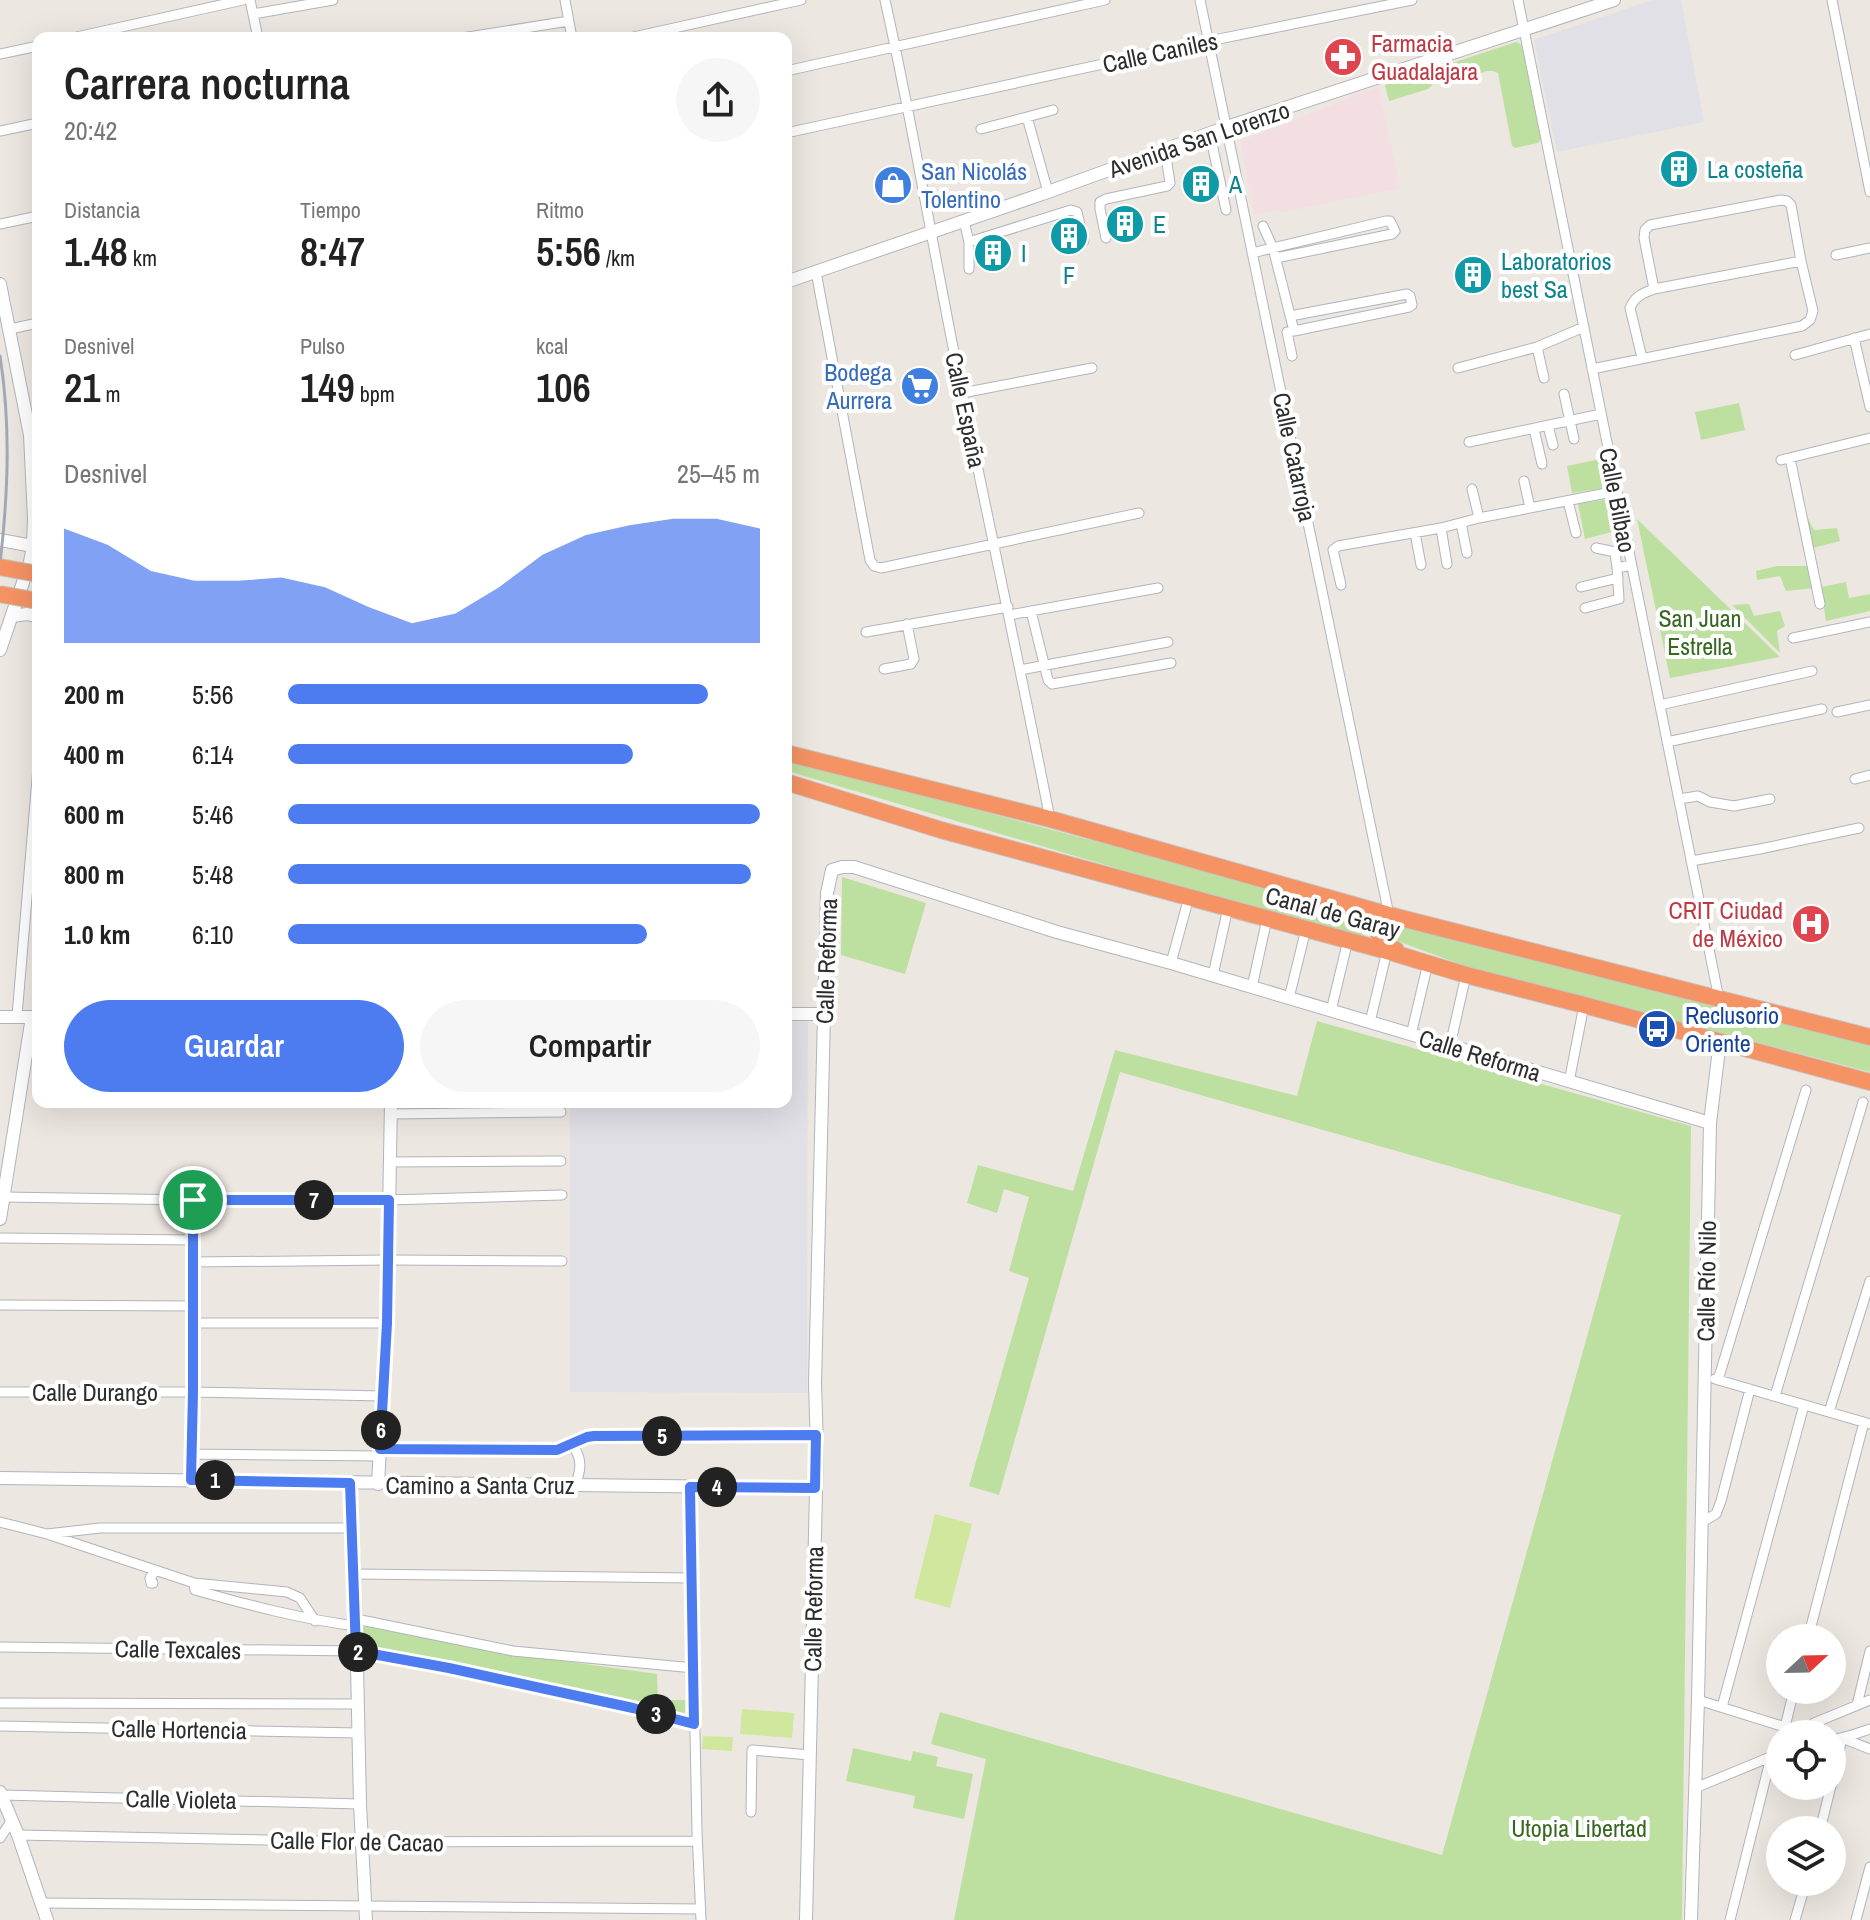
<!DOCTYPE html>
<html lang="es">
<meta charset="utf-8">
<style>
:root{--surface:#fff;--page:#f6f6f6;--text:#222;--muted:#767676;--accent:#4c7cf0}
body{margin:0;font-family:"Archivo Narrow",sans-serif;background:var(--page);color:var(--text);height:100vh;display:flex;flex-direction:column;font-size:30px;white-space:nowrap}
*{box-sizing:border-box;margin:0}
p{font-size:26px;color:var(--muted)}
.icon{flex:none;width:44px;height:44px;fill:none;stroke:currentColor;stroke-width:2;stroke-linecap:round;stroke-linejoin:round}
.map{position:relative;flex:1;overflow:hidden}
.details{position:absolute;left:32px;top:32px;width:760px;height:1076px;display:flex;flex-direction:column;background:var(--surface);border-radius:16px;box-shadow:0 8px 32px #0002}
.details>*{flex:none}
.needle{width:52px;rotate:68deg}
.fabs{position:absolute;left:1766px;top:1624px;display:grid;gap:16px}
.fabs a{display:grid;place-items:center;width:80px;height:80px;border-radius:50%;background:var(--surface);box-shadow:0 8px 32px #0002;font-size:40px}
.pin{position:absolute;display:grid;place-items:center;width:68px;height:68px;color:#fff;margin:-34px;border:4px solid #fff;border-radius:50%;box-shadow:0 2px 8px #0007}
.km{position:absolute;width:40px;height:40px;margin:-20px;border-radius:50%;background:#222;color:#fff;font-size:22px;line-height:40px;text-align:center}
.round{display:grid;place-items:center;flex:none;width:84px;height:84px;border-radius:42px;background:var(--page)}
.headline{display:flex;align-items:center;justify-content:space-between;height:136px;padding:0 32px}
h1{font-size:44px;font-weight:600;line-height:60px}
.stats{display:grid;grid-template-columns:repeat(3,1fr);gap:12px;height:136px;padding:8px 32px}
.stats div{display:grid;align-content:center}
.stats b{font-size:40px;font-weight:600}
.stats small{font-size:22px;font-weight:400}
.stats p{font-size:22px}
.chart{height:224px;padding:16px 32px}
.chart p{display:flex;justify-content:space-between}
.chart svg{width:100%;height:144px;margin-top:8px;fill:var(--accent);opacity:.7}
.cta{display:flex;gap:16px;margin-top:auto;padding:16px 32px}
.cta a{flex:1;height:92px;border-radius:48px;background:var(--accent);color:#fff;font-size:32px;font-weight:600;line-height:92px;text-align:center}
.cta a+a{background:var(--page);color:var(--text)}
ul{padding:0 32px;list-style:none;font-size:26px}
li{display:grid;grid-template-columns:128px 96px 1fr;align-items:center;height:60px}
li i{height:20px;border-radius:10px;background:var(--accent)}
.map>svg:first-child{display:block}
.industrial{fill:#e2e0e7}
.medical{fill:#f3dfe2}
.green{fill:#bde0a1}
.pitch{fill:#d0e79e}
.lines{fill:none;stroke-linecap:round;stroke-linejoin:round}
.street-casing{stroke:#b1b4bc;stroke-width:11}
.secondary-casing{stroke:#b1b4bc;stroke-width:14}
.highway-casing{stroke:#c4c4c4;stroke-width:18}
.street{stroke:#fff;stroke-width:9}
.secondary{stroke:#fff;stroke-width:12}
.highway{stroke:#f59364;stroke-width:16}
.rail{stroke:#a3a8b6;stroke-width:3}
.highway-bridge-casing{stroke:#c4c4c4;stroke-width:18;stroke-linecap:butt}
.highway-bridge{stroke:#f59364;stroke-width:16}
.route-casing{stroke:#fff;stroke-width:16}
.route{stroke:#4c7cf0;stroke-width:10}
.labels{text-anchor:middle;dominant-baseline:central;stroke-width:8;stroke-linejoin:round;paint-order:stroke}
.health-label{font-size:24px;fill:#be3a42;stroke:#fff;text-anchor:start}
.street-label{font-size:24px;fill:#2d2d2d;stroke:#fff}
.culture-label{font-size:24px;fill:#0d838f;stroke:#fff;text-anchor:start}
.shop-label{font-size:24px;fill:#366cbe;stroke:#fff;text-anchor:start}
.park-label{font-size:24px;fill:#366820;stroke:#fff}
.transit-label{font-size:24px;fill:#164399;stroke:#fff;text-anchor:start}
</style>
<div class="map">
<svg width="1870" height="1920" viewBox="0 0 1870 1920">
<rect width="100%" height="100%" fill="#ede7e1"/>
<path class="industrial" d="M1652,0H1681L1704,122L1557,152L1534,40Z
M786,1021L808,1022L807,1393L570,1392V1102H786Z"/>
<path class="medical" d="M1379,86L1400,188L1279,213L1278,210L1255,215L1240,141Z"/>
<path class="green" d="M1516,42L1521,44L1523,51L1541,139L1538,143L1515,148L1512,146L1498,73L1493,71H1487L1448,83C1441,79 1440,73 1443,66Z
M1424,72L1433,73L1435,82L1428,89L1389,101L1385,85Z
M1739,403L1745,430L1701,440L1695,412Z
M1600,459L1606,488L1572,493L1567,466Z
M1609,499L1615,531L1585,539L1578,504Z
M1806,515L1814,530L1837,528L1840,541L1809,549L1801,517Z
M1637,519L1780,657L1670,678Z
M1777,566H1809L1814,588L1786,591L1780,576L1757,580L1756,571Z
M1846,582L1849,598L1870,594V611L1826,621L1821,587Z
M1749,604L1754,616L1780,611L1785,626L1777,631L1780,653L1732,605Z
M786,760L804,764L1377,916L1367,919L1360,926L1363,935L1369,943L801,775L786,770Z
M842,877L926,903L905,974L841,955Z
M1389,921L1870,1045V1072L1470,968L1384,936L1383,929Z
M1317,1021L1691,1126L1682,1920H954L986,1759L931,1744L940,1712L1442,1855L1621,1215L1120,1072L999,1495L969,1486L1029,1278L1009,1271L1029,1197L1004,1189L997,1213L967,1203L978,1165L1073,1191L1115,1050L1297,1096Z
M357,1625L528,1656L657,1674L658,1700H685V1718L393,1651L358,1652Z
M853,1748L911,1761L913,1751L938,1757L936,1766L973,1774L964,1819L913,1808L915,1796L846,1781Z"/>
<path class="pitch" d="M935,1514L972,1524L950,1608L914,1598Z
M742,1709L794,1713L792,1738L740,1734Z
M703,1736L733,1737L732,1751L702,1749Z"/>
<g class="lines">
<defs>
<path id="street" d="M250,0L258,38
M565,0L572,38
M885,0C914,130 935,261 962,392C991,534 1022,676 1050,819
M1200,0L1389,915
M1518,0L1719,999
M1832,0L1870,192
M253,14L333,0
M72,38L243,0
M462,38L569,21
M629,38L801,0
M0,54L38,46
M786,71L1105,0
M1027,117L1053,110
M981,129L1027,117L1048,192
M0,131L38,123
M786,133L1209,41L1412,0
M1210,134L1226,210
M964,221L969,242V269
M0,224L38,216
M1263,226L1273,248L1294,331L1409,307L1412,305L1410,296L1407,294L1290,316
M1106,238L1100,209V202L1106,199L1167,186L1170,183L1165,150
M969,242L1071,210L1077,212L1084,241
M1252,253L1386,221H1390L1395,231L1392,234L1276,258
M1836,255L1870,248
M816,272L870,560L874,566L881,568L1139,513
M10,329L38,323
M1287,332L1292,356
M1854,338L1870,407
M1537,347L1544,378
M1795,355L1870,334
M1642,358L1630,308C1635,296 1643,293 1654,289L1801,261
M1458,368L1537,347L1584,327
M1592,369L1802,326L1810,320L1813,311L1801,261L1791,205L1787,201L1781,200L1650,225L1645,230L1644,238L1654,289
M962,393L1092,368
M1564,394L1574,439
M1548,426L1553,445
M1534,429L1542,464
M1469,442L1601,414
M1790,458L1820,604
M1781,460L1870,438
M1524,481L1530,508
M1472,489L1479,518
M1568,501L1576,533
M1461,523L1467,553
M1441,528L1447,564
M1415,533L1421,565
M1596,548L1615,552L1617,568
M1341,585L1333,550L1338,546L1441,528L1479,518L1617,491
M1581,587L1618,578
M1585,608L1619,599L1617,568L1631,565
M1031,611L1048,680L1052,684L1171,663
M1009,615L1158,588
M866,632L1008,607
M1793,638L1870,622
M884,669L911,664L914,659L907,624
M1020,670L1168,642
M1660,705L1812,671
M1837,712L1870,705
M1667,742L1822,709
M1855,779L1870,775
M1679,799L1698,796L1710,802L1734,806L1770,799
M1691,861L1760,849L1859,828
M1171,963L1189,897
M1213,975L1228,908
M1252,987L1267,919
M1289,998L1306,929
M1331,1011L1348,940
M17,1016L38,767
M1370,1022L1387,951
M1411,1035L1428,963
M1450,1046L1466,975
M1569,1082L1584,1005
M391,1114L561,1112
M391,1162L561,1161
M3,1197L193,1200H389L562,1195
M0,1238L194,1240
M193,1262L389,1260L562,1261
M0,1305L193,1306
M192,1323H387
M1715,1379L1870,1424
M1718,1380L1806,1090
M0,1392H193L382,1396
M1775,1396L1863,1102
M1829,1412L1870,1281
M572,1445C583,1458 581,1471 575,1485
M380,1449L543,1450H557L594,1436L816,1435
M192,1454L379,1456
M191,1480L194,1240L193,1200
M690,1487L697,1831L701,1920
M0,1522L47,1534L100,1528H352
M1702,1522L1716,1514L1721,1501L1750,1389
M50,1535L194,1583L287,1592L300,1598L315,1621
M354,1574L692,1578
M153,1583H151L150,1578L156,1570
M194,1583L195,1590C248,1605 301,1619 356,1626
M356,1619L513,1651L694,1668
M1808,1638L1864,1422
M0,1647L356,1651L449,1668L633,1708L694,1724
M1698,1700L1785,1727
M0,1703L358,1704
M1857,1705L1870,1651
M1722,1707L1804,1405
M0,1726L358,1733
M1788,1734L1785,1727L1794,1690
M1809,1734L1814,1723L1870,1700
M1842,1738L1870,1749
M1832,1740L1852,1735L1870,1729
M1832,1784L1842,1738
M1695,1788L1780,1753
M2,1795L360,1804
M751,1812L752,1750L810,1755
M1820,1830L1831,1786
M18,1835L362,1842L697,1841
M0,1838L12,1820
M42,1903L701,1909
M1730,1920L1771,1757
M1795,1920L1806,1882
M1856,1920L1870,1867"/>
<path id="secondary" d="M786,282L1048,192L1227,127L1614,0
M0,284L30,435L34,518L33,546L30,562L0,650
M0,540L38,547
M12,616L27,614L38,616
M786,1014H825
M0,1017H37
M0,1219L32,1017
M0,1478L815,1488
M350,1483L356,1619L360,1804L366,1920
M378,1484L387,1323L391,1102
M0,1792L18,1835L47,1920
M806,1920L817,1448L815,1383L827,893L832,870L842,867H854L1057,932L1171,963L1710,1123
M1691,1920L1698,1700L1710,1123L1720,1041"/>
<path id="highway" d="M786,753L1050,819L1389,915L1870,1037
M786,782L941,830L1387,951L1466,975L1584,1005L1870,1082
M1389,915L1381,918L1376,928C1381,939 1385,945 1396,950"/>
</defs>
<use href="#street" class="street-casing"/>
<use href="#secondary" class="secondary-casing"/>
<use href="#highway" class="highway-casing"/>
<use href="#street" class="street"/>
<use href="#secondary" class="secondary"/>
<use href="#highway" class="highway"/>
<path class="rail" d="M0,356C11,426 8,494 0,564"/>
<defs>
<path id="highway-bridge" d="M0,567L38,574
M0,594L38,601"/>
</defs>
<use href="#highway-bridge" class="highway-bridge-casing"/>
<use href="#highway-bridge" class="highway-bridge"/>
</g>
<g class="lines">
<defs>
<path id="route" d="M193,1200H389L387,1323L380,1449L557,1450L587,1437L594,1436L816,1435L815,1488L690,1487L694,1724L633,1708L449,1668L356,1651L350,1483L191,1480L193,1392Z"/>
</defs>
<use href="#route" class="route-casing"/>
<use href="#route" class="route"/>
</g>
<defs>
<symbol id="pharmacy-disc" viewBox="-11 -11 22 22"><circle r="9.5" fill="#e0444e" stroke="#fff"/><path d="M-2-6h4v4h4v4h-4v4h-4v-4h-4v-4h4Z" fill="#fff"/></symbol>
<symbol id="building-disc" viewBox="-11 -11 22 22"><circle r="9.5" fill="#0f9aa8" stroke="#fff"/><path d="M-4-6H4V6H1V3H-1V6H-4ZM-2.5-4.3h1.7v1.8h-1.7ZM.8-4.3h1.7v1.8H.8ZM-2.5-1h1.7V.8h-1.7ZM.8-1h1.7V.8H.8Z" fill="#fff"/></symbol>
<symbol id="shop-disc" viewBox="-11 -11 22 22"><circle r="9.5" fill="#3f7fe0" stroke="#fff"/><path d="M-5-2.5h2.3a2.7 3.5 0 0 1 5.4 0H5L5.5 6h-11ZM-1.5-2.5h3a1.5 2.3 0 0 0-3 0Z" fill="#fff"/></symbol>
<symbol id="supermarket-disc" viewBox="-11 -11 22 22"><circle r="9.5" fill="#3f7fe0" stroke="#fff"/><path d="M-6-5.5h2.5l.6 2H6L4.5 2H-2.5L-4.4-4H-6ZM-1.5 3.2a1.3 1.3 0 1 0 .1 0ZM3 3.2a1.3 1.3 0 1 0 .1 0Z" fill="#fff"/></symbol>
<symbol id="hospital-disc" viewBox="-11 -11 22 22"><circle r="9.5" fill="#e0444e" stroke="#fff"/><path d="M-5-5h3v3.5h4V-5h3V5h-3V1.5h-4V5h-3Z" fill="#fff"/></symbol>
<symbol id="bus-disc" viewBox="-11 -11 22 22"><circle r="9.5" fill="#1a4fb4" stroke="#fff"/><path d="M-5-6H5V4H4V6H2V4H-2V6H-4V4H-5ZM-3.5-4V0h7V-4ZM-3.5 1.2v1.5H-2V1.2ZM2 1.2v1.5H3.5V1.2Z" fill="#fff"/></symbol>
</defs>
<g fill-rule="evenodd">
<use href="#pharmacy-disc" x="1321" y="35" width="44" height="44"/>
<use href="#building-disc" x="1657" y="147" width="44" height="44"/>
<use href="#building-disc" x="1179" y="162" width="44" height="44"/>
<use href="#shop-disc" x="871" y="163" width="44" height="44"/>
<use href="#building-disc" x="1103" y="202" width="44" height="44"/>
<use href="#building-disc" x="1047" y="214" width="44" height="44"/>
<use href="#building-disc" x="971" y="231" width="44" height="44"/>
<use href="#building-disc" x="1451" y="253" width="44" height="44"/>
<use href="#supermarket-disc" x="898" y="364" width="44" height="44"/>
<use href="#hospital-disc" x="1789" y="902" width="44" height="44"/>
<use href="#bus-disc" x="1635" y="1007" width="44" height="44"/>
</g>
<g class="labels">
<g class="health-label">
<text x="1371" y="43">Farmacia<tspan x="1371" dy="28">Guadalajara</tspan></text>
<text x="1783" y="910" text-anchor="end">CRIT Ciudad<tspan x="1783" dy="28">de México</tspan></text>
</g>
<g class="street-label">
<text transform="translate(1160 52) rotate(-12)">Calle Caniles</text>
<text transform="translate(1199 139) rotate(-19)">Avenida San Lorenzo</text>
<text transform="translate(966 410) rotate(78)">Calle España</text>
<text transform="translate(1295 457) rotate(78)">Calle Catarroja</text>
<text transform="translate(1618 500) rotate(79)">Calle Bilbao</text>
<text transform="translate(1333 912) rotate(15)">Canal de Garay</text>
<text transform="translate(826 961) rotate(-88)">Calle Reforma</text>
<text transform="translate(1480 1055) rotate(17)">Calle Reforma</text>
<text transform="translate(1706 1281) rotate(-89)">Calle Río Nilo</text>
<text x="95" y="1392">Calle Durango</text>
<text x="480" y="1485">Camino a Santa Cruz</text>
<text transform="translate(813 1609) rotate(-89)">Calle Reforma</text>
<text transform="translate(178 1649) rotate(1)">Calle Texcales</text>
<text transform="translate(179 1729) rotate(1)">Calle Hortencia</text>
<text transform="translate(181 1799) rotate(1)">Calle Violeta</text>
<text transform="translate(357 1841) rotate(1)">Calle Flor de Cacao</text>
</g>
<g class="culture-label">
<text x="1707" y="169">La costeña</text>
<text x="1229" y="184">A</text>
<text x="1153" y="224">E</text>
<text x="1021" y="253">I</text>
<text x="1501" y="261">Laboratorios<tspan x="1501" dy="28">best Sa</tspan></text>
<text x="1069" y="275" text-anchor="middle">F</text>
</g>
<g class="shop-label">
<text x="921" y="171">San Nicolás<tspan x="921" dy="28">Tolentino</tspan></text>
<text x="892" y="372" text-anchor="end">Bodega<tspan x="892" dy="28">Aurrera</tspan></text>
</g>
<g class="park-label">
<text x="1700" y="618">San Juan<tspan x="1700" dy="28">Estrella</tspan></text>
<text x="1579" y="1828">Utopia Libertad</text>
</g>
<g class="transit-label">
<text x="1685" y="1015">Reclusorio<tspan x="1685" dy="28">Oriente</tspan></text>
</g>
</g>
</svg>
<div class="fabs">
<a><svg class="needle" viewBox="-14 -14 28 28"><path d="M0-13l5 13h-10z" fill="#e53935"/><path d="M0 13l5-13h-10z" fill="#767676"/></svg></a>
<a><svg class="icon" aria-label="locate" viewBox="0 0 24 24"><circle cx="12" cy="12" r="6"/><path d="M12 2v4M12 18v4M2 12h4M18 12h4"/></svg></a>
<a><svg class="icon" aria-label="layers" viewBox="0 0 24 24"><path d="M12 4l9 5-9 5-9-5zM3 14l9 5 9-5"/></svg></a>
</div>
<div class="pin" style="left:193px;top:1200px;background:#1e9e55"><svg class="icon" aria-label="arrive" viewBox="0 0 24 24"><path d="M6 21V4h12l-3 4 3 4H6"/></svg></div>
<b class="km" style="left:215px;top:1480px">1</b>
<b class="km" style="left:358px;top:1652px">2</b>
<b class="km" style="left:656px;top:1714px">3</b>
<b class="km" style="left:717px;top:1487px">4</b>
<b class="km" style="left:662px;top:1436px">5</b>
<b class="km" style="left:381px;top:1430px">6</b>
<b class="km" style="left:314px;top:1200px">7</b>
<section class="details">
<div class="headline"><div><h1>Carrera nocturna</h1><p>20:42</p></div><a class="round"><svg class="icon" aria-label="share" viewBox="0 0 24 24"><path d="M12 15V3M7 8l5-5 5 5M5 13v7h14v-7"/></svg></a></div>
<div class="stats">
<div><p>Distancia</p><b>1.48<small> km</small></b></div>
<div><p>Tiempo</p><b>8:47</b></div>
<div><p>Ritmo</p><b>5:56<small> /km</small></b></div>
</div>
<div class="stats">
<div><p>Desnivel</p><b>21<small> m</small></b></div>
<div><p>Pulso</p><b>149<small> bpm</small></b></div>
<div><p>kcal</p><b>106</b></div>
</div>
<div class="chart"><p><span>Desnivel</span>25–45 m</p>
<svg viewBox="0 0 160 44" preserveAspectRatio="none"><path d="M0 44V9L10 14L20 22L30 25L40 25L50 24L60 27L70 33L80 38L90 35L100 27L110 17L120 11L130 8L140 6L150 6L160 9V44z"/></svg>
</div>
<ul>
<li><b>200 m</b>5:56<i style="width:89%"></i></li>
<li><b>400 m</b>6:14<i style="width:73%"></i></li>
<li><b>600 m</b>5:46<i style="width:100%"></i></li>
<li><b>800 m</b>5:48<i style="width:98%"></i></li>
<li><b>1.0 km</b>6:10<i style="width:76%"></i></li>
</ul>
<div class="cta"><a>Guardar</a><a>Compartir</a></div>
</section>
</div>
